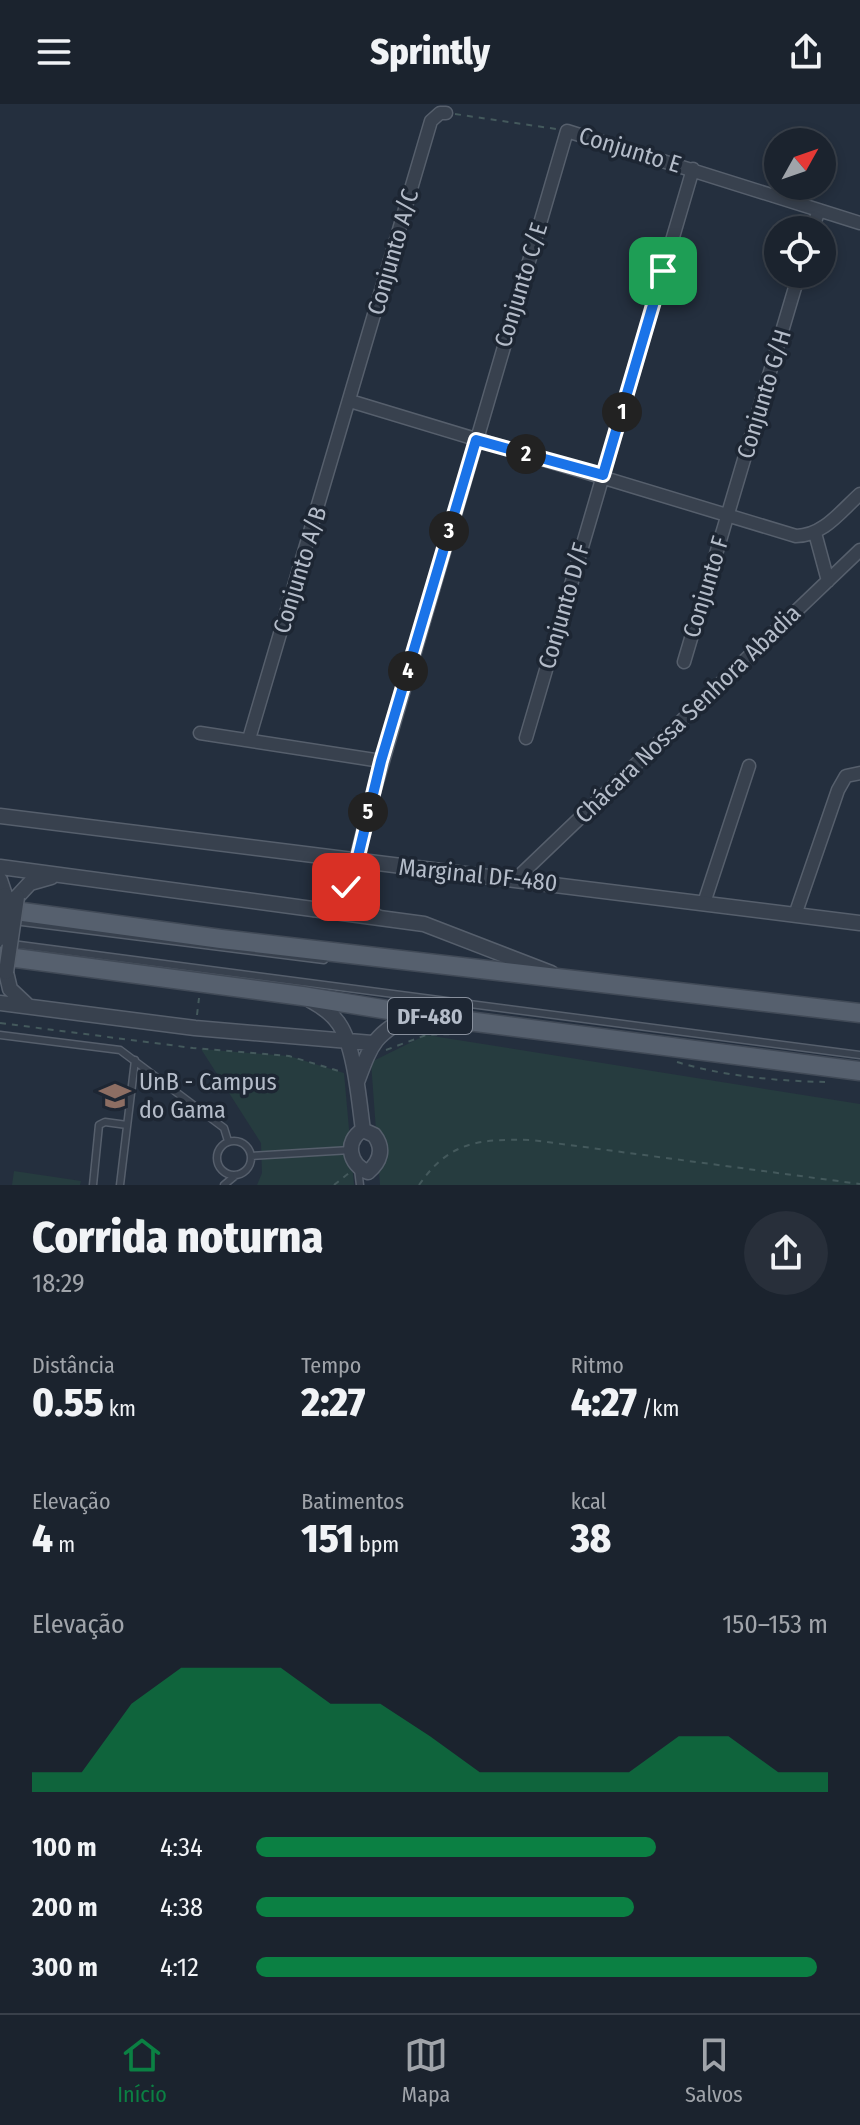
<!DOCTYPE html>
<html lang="pt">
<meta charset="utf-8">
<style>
:root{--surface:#1b232e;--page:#282f3a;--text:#f1f3f6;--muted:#a0a4aa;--line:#39404a;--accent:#0b8043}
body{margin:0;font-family:"Fira Sans Condensed",sans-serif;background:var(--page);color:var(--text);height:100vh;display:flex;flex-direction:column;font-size:30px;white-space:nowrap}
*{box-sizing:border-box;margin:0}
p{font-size:26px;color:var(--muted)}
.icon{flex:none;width:44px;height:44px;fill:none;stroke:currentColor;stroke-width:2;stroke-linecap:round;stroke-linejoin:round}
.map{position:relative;height:1081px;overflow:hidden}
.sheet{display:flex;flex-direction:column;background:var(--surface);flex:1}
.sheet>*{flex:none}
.needle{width:52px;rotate:50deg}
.fabs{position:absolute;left:764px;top:24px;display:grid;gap:16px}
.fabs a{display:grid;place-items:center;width:72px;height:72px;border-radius:50%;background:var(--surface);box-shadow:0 4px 12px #0003,0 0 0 2px var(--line);font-size:40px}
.pin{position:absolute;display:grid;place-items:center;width:68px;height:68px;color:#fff;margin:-34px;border-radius:16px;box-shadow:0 4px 12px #0006}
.km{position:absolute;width:40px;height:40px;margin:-20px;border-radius:50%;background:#222;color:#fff;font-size:22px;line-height:40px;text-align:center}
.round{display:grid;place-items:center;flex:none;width:84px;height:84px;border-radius:42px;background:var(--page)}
.overview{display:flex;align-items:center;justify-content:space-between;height:136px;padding:0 32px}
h1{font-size:44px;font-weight:800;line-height:60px}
.stats{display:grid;grid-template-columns:repeat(3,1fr);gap:12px;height:136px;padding:8px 32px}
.stats div{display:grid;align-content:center}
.stats b{font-size:40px;font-weight:800}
.stats small{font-size:22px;font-weight:400}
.stats p{font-size:22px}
.chart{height:224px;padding:16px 32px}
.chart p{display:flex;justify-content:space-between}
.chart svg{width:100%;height:144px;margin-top:8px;fill:var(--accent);opacity:.7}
ul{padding:0 32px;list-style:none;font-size:26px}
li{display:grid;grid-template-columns:128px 96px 1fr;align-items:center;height:60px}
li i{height:20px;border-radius:10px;background:var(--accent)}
header{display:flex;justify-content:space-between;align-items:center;height:104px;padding:0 32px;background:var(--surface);font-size:36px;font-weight:800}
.dock{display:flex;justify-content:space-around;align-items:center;height:112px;border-top:2px solid var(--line);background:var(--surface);font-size:22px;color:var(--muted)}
.dock a{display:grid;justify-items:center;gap:4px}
.dock .active{color:var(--accent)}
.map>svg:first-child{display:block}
.green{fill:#263c3f}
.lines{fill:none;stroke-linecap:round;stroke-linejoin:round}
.service-casing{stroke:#565f6c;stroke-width:9}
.minor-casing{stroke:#565f6c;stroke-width:15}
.tertiary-casing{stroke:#565f6c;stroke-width:17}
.primary-casing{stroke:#414a57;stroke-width:21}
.path{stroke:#44595c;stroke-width:2;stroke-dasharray:6 6;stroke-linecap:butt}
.service{stroke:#38414e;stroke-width:6}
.minor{stroke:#38414e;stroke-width:12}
.tertiary{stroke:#38414e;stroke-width:14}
.primary{stroke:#56606e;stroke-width:18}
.tertiary-bridge-casing{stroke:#565f6c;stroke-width:17;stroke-linecap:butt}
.tertiary-bridge{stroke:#38414e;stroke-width:14}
.route-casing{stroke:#fff;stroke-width:16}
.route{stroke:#1a73e8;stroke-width:10}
.labels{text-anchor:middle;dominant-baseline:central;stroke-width:7;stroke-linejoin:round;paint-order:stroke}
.shield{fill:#1d2633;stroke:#878f9c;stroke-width:2}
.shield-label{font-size:22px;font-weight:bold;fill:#b4bcc9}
.street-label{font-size:24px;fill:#b4bcc9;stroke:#1d2633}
.poi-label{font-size:24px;fill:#b4bcc9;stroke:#1d2633;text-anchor:start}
</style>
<header><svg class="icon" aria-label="menu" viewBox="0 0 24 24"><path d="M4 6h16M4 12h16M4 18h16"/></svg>Sprintly<svg class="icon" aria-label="share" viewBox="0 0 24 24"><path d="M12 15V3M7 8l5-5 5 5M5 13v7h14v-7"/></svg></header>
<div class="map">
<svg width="860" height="1081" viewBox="0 0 860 1081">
<rect width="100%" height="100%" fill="#242f3e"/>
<path class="green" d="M426,931L860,1000V1081H380L371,958Z
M201,945L289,952L344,969L354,1081H257L262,1069L261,1039Z
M14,1067L81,1077L80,1081H12Z"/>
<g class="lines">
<defs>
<path id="service" d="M14,817L324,856
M12,840L860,951
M0,931L120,946L224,1024L228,1037
M217 1054a17 17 0 1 1 34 0a17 17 0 1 1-34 0Z
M251,1052L351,1046
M358,1065L360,1081
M93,1081L99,1021L105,1018L127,1021
M120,1081L135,956
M224,1081L236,1071"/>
<path id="minor" d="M812,126L819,106
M350,297L796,432C823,432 841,407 860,390
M815,429L828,477
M684,558L799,170
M200,629L381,657
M526,634L693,65
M249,635L431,17L440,9H446
M516,775L860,446
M704,799L749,662
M314,806L338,792L354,769
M795,811L838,686L846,672L860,669
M379,813C341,789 357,755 365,719L567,27L860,119"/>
<path id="tertiary" d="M0,712L860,819
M0,763L424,820L551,869
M0,776L5,791
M17,793L30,779L51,773
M6,868L10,885L28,902
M310,896C321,902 332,909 339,920C355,943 359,998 363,1026
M0,899L195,924L372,939
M357,978C372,938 374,931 413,910
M363,1026L374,1031C385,1045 380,1058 368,1068C349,1061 344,1037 363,1026Z"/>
<path id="primary" d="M0,805L221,835L860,909
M0,852L302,892L413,910L860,967"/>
</defs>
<use href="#service" class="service-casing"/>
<use href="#minor" class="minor-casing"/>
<use href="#tertiary" class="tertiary-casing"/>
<use href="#primary" class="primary-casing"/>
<path class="path" d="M455,10L556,25
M197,911L199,894
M0,919L193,944L289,952L342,968
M386,946L426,931L453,930
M677,958C723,972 777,977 825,978
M334,1081L349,1069
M419,1081C450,1036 481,1035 532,1036L860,1080"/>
<use href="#service" class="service"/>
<use href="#minor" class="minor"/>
<use href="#tertiary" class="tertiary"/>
<use href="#primary" class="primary"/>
<defs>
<path id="tertiary-bridge" d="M0,834L5,791
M6,868L17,793"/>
</defs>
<use href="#tertiary-bridge" class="tertiary-bridge-casing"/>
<use href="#tertiary-bridge" class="tertiary-bridge"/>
</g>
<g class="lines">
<defs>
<path id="route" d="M346,783L354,769L381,657L476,336L603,371L663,167"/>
</defs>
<use href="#route" class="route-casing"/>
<use href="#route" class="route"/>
</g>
<defs>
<symbol id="university-bare" viewBox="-9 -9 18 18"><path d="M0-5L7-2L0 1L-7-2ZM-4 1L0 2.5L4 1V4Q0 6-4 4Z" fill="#8d6e63" stroke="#1d2633" stroke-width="2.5" paint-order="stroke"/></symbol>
</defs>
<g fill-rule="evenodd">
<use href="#university-bare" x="93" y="970" width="44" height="44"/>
</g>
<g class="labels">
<rect class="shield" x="388" y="894" width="84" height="36" rx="6"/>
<g class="shield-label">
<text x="430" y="912">DF-480</text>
</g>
<g class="street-label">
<text transform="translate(630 46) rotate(17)">Conjunto E</text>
<text transform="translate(393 148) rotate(-74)">Conjunto A/C</text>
<text transform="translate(521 181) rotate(-73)">Conjunto C/E</text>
<text transform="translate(764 290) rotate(-73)">Conjunto G/H</text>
<text transform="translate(300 466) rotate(-73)">Conjunto A/B</text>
<text transform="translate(706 483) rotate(-73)">Conjunto F</text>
<text transform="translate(564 502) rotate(-74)">Conjunto D/F</text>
<text transform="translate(688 610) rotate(-44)">Chácara Nossa Senhora Abadia</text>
<text transform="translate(478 771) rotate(6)">Marginal DF-480</text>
</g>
<g class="poi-label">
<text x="139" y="978">UnB - Campus<tspan x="139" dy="28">do Gama</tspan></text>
</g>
</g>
</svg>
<div class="fabs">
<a><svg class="needle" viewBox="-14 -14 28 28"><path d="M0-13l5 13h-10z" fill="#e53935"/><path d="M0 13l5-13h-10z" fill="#a0a4aa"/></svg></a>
<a><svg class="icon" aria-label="locate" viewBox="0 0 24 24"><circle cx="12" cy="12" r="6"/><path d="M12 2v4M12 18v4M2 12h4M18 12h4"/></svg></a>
</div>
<div class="pin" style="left:663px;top:167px;background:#1e9e55"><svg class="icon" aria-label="arrive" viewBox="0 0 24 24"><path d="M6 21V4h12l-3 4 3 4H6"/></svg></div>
<div class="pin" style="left:346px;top:783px;background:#d93025"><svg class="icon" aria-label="check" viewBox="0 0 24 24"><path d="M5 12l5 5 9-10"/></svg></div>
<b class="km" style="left:622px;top:308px">1</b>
<b class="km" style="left:526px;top:350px">2</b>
<b class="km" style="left:449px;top:427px">3</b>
<b class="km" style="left:408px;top:567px">4</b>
<b class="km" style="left:368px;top:708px">5</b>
</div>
<section class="sheet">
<div class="overview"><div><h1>Corrida noturna</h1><p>18:29</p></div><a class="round"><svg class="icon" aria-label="share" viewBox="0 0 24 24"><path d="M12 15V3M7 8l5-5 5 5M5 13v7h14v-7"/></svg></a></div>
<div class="stats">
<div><p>Distância</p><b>0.55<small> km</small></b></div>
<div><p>Tempo</p><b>2:27</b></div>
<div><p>Ritmo</p><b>4:27<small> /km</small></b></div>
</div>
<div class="stats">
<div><p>Elevação</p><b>4<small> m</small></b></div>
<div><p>Batimentos</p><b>151<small> bpm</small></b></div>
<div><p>kcal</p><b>38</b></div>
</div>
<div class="chart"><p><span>Elevação</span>150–153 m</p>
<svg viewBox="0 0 160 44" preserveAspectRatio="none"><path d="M0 44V38L10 38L20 17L30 6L40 6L50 6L60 17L70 17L80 27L90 38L100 38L110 38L120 38L130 27L140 27L150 38L160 38V44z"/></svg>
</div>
<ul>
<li><b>100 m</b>4:34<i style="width:70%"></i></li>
<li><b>200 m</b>4:38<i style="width:66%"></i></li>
<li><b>300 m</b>4:12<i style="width:98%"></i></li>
</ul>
</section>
<nav class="dock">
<a class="active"><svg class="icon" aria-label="home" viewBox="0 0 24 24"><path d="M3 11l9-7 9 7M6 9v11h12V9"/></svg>Início</a>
<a><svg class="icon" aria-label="map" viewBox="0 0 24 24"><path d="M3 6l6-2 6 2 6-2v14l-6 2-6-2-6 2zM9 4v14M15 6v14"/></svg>Mapa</a>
<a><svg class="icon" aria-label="saved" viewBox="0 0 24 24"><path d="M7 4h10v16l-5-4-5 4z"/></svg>Salvos</a>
</nav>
